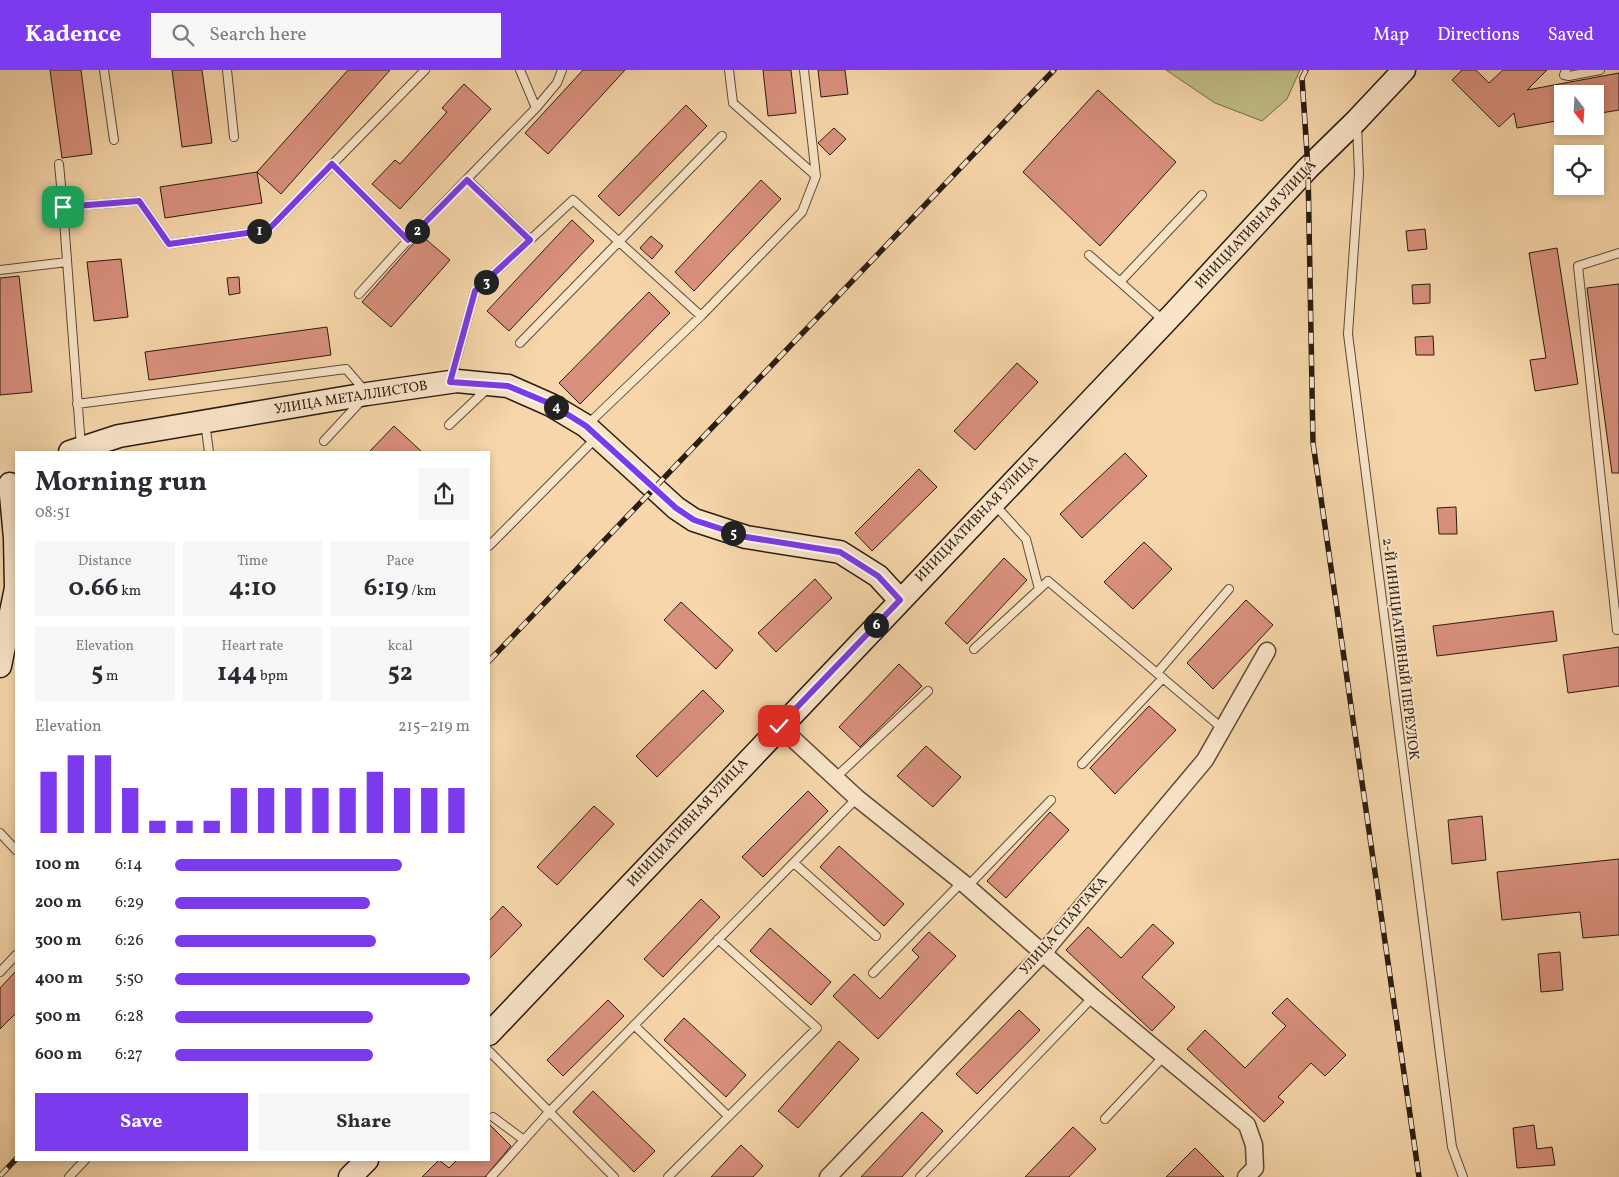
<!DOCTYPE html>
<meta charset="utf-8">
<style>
:root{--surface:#fff;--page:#f7f7f7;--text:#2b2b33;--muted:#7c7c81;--accent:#7c3aed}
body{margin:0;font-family:Vollkorn,serif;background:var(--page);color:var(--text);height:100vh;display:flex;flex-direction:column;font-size:19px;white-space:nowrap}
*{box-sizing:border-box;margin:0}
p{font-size:16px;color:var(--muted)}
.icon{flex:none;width:28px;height:28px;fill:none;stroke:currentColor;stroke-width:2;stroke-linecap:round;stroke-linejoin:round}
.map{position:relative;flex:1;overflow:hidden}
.side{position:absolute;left:15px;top:381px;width:475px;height:710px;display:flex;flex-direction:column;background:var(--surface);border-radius:0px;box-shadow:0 2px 8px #0003}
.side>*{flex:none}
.needle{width:32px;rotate:163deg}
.tools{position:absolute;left:1554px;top:15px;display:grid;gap:10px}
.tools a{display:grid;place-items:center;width:50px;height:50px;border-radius:0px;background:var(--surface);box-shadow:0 2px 8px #0003;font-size:25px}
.pin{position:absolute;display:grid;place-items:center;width:42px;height:42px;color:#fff;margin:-21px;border-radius:10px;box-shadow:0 2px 8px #0006}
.km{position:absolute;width:25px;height:25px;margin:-12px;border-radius:50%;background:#222;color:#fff;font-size:14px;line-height:25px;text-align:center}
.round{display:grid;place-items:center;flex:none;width:52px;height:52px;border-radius:0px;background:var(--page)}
.headline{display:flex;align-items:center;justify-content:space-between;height:85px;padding:0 20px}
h1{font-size:28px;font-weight:700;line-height:38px}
.figures{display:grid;grid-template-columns:repeat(3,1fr);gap:8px;height:85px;padding:5px 20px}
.figures div{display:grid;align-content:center;border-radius:0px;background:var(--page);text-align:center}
.figures b{font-size:25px;font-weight:700}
.figures small{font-size:14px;font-weight:400}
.figures p{font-size:14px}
.chart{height:140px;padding:10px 20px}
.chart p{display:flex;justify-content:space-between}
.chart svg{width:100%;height:90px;margin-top:5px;stroke:var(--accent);stroke-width:6}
.cta{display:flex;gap:10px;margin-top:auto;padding:10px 20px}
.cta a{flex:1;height:58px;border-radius:0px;background:var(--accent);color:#fff;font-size:20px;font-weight:700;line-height:58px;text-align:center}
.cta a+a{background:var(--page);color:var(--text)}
ul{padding:0 20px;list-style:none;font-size:16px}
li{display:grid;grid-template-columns:80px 60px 1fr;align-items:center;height:38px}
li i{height:12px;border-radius:6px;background:var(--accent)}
header{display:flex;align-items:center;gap:30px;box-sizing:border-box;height:70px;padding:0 25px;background:var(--accent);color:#fff}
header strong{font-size:24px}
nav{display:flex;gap:28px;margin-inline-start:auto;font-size:18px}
.search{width:350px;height:45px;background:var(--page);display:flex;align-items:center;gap:12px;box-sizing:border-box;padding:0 18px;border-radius:0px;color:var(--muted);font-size:19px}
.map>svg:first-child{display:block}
.green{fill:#c1bc85;stroke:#756c4b}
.building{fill:#d9907d;stroke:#291c11}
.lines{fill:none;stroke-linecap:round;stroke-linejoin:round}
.lane-casing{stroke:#5c4a37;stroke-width:10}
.street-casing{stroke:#5c4a37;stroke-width:19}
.secondary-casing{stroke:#291c11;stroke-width:25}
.lane{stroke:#f9e4c8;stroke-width:8}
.street{stroke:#f9e4c8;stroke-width:16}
.secondary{stroke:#f9e4c8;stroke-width:22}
.rail-casing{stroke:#291c11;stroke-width:5.5}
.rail{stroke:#f9e4c8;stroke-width:4;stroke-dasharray:11;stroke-linecap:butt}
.route-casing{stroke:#fff;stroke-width:10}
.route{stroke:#7c3aed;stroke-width:6}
.labels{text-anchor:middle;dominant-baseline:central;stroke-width:4;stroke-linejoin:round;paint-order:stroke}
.street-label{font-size:14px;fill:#291c11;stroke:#f9e4c8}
</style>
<header>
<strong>Kadence</strong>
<div class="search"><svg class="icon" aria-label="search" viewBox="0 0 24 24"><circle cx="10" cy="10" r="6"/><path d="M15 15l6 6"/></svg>Search here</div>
<nav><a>Map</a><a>Directions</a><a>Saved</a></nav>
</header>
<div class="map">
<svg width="1619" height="1107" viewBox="0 0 1619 1107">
<rect width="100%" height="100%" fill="#f6d6aa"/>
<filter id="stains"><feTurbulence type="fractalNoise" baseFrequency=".004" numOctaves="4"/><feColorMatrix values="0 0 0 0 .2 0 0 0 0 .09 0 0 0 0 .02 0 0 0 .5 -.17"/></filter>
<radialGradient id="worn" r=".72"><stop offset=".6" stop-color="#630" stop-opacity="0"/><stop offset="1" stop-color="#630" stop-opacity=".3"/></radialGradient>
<path class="green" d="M1166,0H1300L1287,29L1262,51L1215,33Z"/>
<path class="building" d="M50,0H81L92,84L62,88Z
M172,0H202L212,73L182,77Z
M348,0H390L281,124L257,102Z
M583,0H625L548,84L525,63Z
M763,0H791L796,43L768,46Z
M818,0H845L848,24L821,27Z
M1462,0H1476L1489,13L1503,0H1547L1527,20L1619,3V40L1595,44V24H1562V50L1517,58L1514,43L1499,57L1452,10Z
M464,14L491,39L400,139L372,114L395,90L400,94L447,42L442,38Z
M1098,20L1176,92L1100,176L1023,102Z
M686,35L707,56L619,146L598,126Z
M834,58L846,69L830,85L818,73Z
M257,102L262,133L165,148L160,117Z
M761,110L781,129L694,221L675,202Z
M572,150L594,171L509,261L487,241Z
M1425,159L1427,179L1408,181L1406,161Z
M421,165L450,190L391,257L362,232Z
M651,166L663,176L652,189L640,178Z
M1557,178L1578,314L1535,321L1530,290L1546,288L1529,183Z
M121,189L128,247L94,251L87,192Z
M19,206L32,322L0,325V208Z
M239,207L240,223L229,225L227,208Z
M1430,214V233L1413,234L1412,215Z
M1619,214V403H1612L1587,218Z
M649,222L670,243L580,334L559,313Z
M327,257L331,285L149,310L145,282Z
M1433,266L1434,285H1416L1415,267Z
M1017,293L1038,312L975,380L954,361Z
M394,356L422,382H369Z
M1125,383L1147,406L1082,468L1060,444Z
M919,399L937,417L872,481L855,463Z
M1456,437L1457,464H1439L1437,438Z
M1144,472L1172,499L1133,539L1104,512Z
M1004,488L1027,510L967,574L945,553Z
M815,509L832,528L776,582L758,563Z
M1246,530L1273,555L1213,619L1187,593Z
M681,532L733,580L716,599L664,550Z
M1553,541L1557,571L1437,586L1433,556Z
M1619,577V616L1568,623L1563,585Z
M899,594L922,616L860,677L839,657Z
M703,620L724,641L657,707L636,686Z
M1149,636L1176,660L1115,724L1090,698Z
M926,676L961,707L933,737L897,706Z
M808,721L828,741L763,807L742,787Z
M594,736L614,754L557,815L537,797Z
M1050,742L1069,760L1006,828L987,811Z
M1482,746L1486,790L1452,794L1448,750Z
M839,776L904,834L884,856L820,797Z
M1619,789V865L1583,868L1580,842L1502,850L1497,802Z
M701,829L720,847L663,907L644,889Z
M503,836L522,855L489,889V851Z
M1153,854L1174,873L1142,907L1175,937L1152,961L1066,880L1088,857L1121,888Z
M770,858L831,912L811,935L750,881Z
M929,862L956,886L878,969L833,926L854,904L880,929L919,887L912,880Z
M1560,882L1563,920L1541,922L1538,884Z
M16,901V943L0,959V918Z
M1287,928L1346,985L1325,1006L1311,993L1278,1027L1284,1032L1264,1052L1187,979L1205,960L1245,998L1286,956L1272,943Z
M608,930L624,946L563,1006L547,990Z
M1019,940L1040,960L977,1024L956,1004Z
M684,948L746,1005L726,1027L664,970Z
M839,971L859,989L798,1058L778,1041Z
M593,1021L655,1081L634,1102L573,1042Z
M922,1042L943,1061L902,1107H861Z
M489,1054L511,1076L485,1107H422L439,1090L449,1098L457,1090H489Z
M1534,1055L1537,1079L1552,1077L1555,1095L1517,1098L1513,1058Z
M1073,1057L1096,1079L1069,1107H1025Z
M741,1075L763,1096L753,1107H711Z
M1195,1078L1224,1107H1166Z"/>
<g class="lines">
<defs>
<path id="lane" d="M104,0L114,70
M227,0L234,67
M520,0L536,38L467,109L530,170
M729,0L733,33L816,106
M1566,0L1564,5L1569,6L1600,0
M536,38L557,13L562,0
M1357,55L1359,104L1348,264L1452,1077L1463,1107
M59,94L63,137
M332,94L408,170L467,109
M1089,185L1120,212
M0,200L67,192
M359,224L408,170
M1164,251L1120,212L1202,125
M520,273L722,66
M451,309L475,221L573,130L701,246
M77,334L346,299L365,321
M205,352L209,382
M449,355L488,318
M587,355L701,246L802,142L816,106L804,0
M324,371L362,330
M81,377L63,137L139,131L169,174L268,160L425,0
M994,434L1026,469L1039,519
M489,476L596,368
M1617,560L1578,196L1619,183
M974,579L1048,511L1223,659
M1157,603L1229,519
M1082,694L1163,608
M835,708L928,621
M0,763L16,780
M794,793L876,866
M967,817L1051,730
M0,902L16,885
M873,903L962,812
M634,955L728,1046
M489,981L614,1107
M493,1047L524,1070
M1105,1049L1164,986
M69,1107L85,1090
M491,1107L549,1042L857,728
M668,1107L817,958L718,869
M920,1107L1093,927"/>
<path id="street" d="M779,656L857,728L962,812L1093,927L1247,1055L1254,1075L1255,1098L1246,1107
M828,1107L1043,883L1205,690L1267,581"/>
<path id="secondary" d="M70,382L119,366L367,324L457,311L508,316L551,335L586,356L676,438L694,450L746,467L840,482L878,506L900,530
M0,596L16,518L15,468L10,414
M489,964L1174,243L1308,98L1356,51L1404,0
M350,1107L367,1090"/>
</defs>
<use href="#lane" class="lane-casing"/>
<use href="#street" class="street-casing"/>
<use href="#secondary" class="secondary-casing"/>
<use href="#lane" class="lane"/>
<use href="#street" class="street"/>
<use href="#secondary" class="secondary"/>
<defs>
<path id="rail" d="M1306,0L1302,8L1308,98L1313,373L1419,1107
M489,591L1054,0
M0,1106L16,1089"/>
</defs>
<use href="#rail" class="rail-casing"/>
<use href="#rail" class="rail"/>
</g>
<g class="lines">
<defs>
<path id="route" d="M63,137L139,131L169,174L268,160L332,94L408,170L467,110L530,170L475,221L450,312L508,316L551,334L586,356L676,438L694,450L746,467L840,482L878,506L900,530L779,656"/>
</defs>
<use href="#route" class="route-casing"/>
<use href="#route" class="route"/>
</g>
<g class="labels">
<g class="street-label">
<text transform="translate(1256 155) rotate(-47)">ИНИЦИАТИВНАЯ УЛИЦА</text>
<text transform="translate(351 328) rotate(-9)">УЛИЦА МЕТАЛЛИСТОВ</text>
<text transform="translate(977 449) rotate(-46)">ИНИЦИАТИВНАЯ УЛИЦА</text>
<text transform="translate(1400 579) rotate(83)">2-Й ИНИЦИАТИВНЫЙ ПЕРЕУЛОК</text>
<text transform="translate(688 753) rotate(-47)">ИНИЦИАТИВНАЯ УЛИЦА</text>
<text transform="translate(1064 856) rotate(-49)">УЛИЦА СПАРТАКА</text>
</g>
</g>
<rect width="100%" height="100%" filter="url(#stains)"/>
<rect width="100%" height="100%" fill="url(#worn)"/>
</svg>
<div class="tools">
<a><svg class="needle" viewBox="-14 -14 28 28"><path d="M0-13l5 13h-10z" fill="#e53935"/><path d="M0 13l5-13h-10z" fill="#7c7c81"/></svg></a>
<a><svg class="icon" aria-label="locate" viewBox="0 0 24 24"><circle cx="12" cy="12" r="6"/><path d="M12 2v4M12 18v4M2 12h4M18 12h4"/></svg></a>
</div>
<div class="pin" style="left:63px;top:137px;background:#1e9e55"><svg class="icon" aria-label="arrive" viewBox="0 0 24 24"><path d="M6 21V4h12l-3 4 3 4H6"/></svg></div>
<div class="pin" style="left:779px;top:656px;background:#d93025"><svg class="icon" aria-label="check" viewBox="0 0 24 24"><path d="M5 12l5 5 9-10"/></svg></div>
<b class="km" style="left:259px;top:161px">1</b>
<b class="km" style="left:417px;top:161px">2</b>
<b class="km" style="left:486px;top:212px">3</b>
<b class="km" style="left:556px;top:337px">4</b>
<b class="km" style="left:733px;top:463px">5</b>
<b class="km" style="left:876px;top:555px">6</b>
<section class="side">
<div class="headline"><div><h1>Morning run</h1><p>08:51</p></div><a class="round"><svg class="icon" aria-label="share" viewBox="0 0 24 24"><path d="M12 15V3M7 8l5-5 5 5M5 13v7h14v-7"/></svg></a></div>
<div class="figures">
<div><p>Distance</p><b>0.66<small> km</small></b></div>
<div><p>Time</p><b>4:10</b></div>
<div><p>Pace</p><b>6:19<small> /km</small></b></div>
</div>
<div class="figures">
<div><p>Elevation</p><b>5<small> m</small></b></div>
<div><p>Heart rate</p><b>144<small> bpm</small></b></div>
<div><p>kcal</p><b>52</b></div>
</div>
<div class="chart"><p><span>Elevation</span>215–219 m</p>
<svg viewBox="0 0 160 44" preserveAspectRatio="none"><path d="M5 44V14M15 44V6M25 44V6M35 44V22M45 44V38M55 44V38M65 44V38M75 44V22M85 44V22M95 44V22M105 44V22M115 44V22M125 44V14M135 44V22M145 44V22M155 44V22"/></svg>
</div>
<ul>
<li><b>100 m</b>6:14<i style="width:77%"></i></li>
<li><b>200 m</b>6:29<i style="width:66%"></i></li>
<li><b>300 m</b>6:26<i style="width:68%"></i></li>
<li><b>400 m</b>5:50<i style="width:100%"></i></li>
<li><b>500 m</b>6:28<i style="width:67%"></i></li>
<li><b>600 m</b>6:27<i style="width:67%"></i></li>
</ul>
<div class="cta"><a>Save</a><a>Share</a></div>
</section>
</div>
